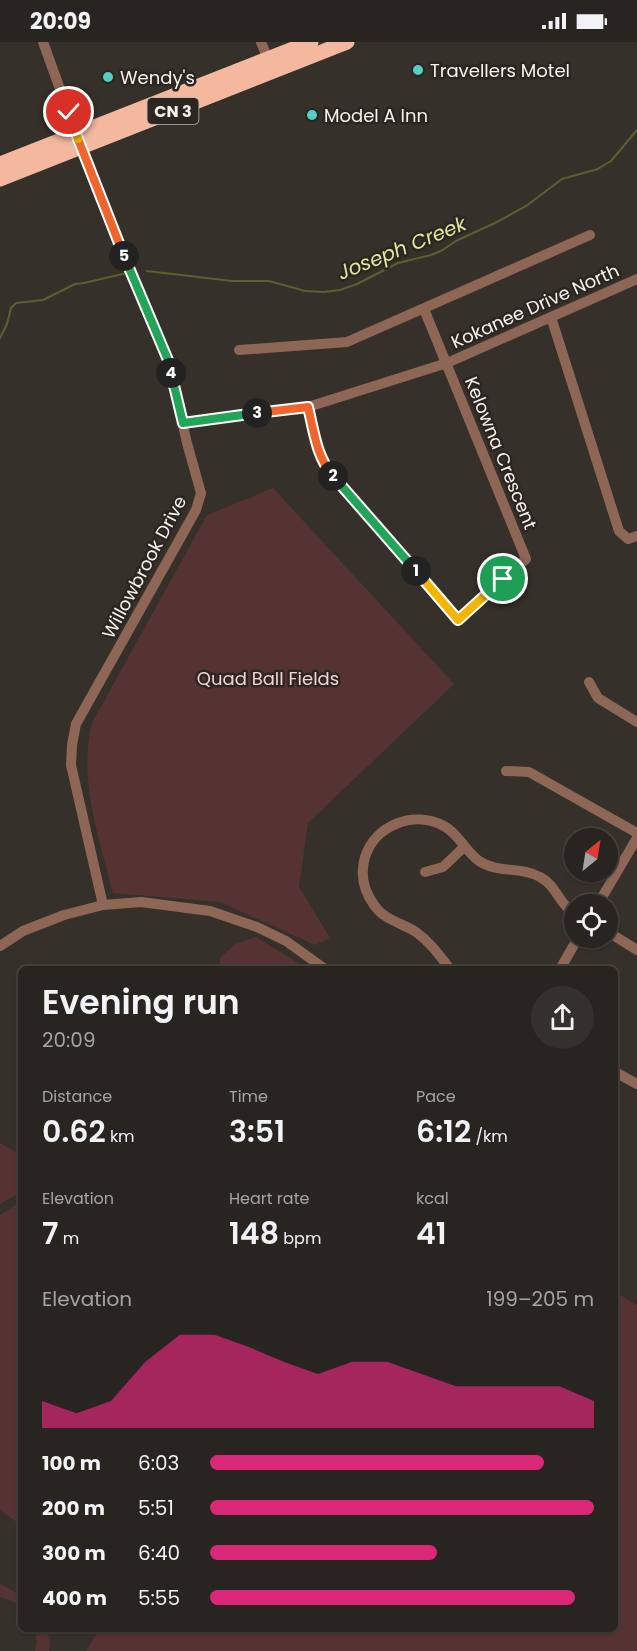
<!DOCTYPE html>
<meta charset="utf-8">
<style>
:root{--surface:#282420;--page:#34302d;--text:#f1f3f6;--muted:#a5a4a5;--line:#44413e;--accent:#db2777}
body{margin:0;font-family:Poppins,sans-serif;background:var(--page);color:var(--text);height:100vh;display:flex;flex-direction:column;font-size:22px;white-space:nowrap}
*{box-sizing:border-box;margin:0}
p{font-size:20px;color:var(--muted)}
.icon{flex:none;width:33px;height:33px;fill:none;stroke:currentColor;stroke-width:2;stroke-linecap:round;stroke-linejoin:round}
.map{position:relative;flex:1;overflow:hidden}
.drawer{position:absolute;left:18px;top:924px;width:600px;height:666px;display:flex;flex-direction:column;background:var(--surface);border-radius:9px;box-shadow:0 2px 4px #0004,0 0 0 2px var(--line)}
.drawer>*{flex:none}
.needle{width:39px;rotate:30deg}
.buttons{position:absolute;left:564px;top:786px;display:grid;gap:12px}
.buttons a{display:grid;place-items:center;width:54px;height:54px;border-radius:50%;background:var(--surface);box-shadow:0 2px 4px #0004,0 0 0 2px var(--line);font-size:30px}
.pin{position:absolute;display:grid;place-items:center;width:51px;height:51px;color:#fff;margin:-26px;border:3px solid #fff;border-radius:50%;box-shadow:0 2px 6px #0007}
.km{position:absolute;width:30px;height:30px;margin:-15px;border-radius:50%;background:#222;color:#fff;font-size:16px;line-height:30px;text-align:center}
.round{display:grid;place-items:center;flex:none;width:63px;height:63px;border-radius:32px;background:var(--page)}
.summary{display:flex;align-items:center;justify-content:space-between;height:102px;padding:0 24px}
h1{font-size:33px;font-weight:600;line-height:45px}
.metrics{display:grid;grid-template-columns:repeat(3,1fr);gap:9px;height:102px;padding:6px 24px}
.metrics div{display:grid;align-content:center}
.metrics b{font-size:30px;font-weight:600}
.metrics small{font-size:16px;font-weight:400}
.metrics p{font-size:16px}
.chart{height:168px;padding:12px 24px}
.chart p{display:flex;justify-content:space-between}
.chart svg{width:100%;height:108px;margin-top:6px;fill:var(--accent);opacity:.7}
ul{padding:0 24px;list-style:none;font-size:20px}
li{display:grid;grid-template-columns:96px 72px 1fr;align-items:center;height:45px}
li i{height:15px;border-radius:8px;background:var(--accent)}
.status{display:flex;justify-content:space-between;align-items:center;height:42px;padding:0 30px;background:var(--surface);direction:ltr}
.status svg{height:16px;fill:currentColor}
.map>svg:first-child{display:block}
.green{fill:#563333}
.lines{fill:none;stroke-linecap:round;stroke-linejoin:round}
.stream{stroke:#596131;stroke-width:2}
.minor{stroke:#8e6655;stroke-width:10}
.highway{stroke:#f4b89f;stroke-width:15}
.split-1-casing{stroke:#fff;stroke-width:12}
.split-2-casing{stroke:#fff;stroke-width:12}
.split-3-casing{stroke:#fff;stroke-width:12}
.split-4-casing{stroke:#fff;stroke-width:12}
.split-5-casing{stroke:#fff;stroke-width:12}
.split-6-casing{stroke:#fff;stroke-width:12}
.split-7-casing{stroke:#fff;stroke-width:12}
.split-1{stroke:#f5b400;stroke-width:8}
.split-2{stroke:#22a559;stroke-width:8}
.split-3{stroke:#f0652b;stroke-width:8}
.split-4{stroke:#22a559;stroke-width:8}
.split-5{stroke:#22a559;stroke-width:8}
.split-6{stroke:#f0652b;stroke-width:8}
.split-7{stroke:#f5b400;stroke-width:8}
.poi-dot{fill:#55cec5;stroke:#2c2621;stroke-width:2}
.labels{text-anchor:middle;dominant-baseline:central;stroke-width:5;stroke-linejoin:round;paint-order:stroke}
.shield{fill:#2c2621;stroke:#b9b6b1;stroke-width:1.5}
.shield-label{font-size:16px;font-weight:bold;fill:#f6f3ef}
.poi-label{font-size:18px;fill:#f6f3ef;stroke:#2c2621;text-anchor:start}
.street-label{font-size:18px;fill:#f6f3ef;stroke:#2c2621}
.park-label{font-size:18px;fill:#f5d1d0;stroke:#2c2621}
.water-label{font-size:20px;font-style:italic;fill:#ddea9d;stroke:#2c2621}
</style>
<div class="status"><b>20:09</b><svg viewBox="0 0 49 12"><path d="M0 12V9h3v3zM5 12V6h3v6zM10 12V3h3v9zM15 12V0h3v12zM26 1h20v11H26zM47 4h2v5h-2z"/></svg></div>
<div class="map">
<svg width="637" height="1609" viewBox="0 0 637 1609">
<rect width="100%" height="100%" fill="#36302a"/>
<path class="green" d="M273,446L454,642L308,781L299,845L330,896L315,903L220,860L113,851C99,795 78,738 92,681L207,473Z
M256,895L308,927H219L220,916L235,902Z
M0,1101L21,1113V1150L0,1162Z
M21,1160V1483L0,1468V1173Z
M615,1250L637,1263V1609H86L100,1587H615Z
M0,1542L21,1553V1567L15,1560L0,1555Z
M34,1587H46L50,1601L49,1609H35L37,1600Z"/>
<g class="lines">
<path class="stream" d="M147,229L232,239H269L305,249L324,250L340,248L357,242L398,221L431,213L441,209L456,199L497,180L526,164L562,137L598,127L604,123L611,119L637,88
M0,296L7,282L11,266L16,261L43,258L75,242L84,241L127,231"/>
<path class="minor" d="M43,0L86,119L128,226L168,318L187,401L201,451L196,468L76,682L72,703L71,723L103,863
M261,0L270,22
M551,275L619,489L628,497L637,494
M239,308L347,300L590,193
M308,365L318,408L326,426L458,578L526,517L424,267
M183,381L308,365L447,321L637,237
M589,640L598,656L637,680
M506,729L529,730L637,791
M425,830L443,825L464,805
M598,862L637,796
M608,890L637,908
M0,904L23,889L64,873L103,863L141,860L210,869L257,885L286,899L325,927
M450,927C440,914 430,900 416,890C402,881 384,878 374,863C364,849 360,832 365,815C375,783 414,768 444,784C459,792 465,809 479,819C499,832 521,824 540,835C557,844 558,861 574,871
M560,927L578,896
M615,1030L637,1042"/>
<path class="highway" d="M0,122L311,0
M0,137L347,0"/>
</g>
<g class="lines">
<defs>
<path id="split-1" d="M416,529L458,578L503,537"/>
<path id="split-2" d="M333,434L416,529"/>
<path id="split-3" d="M257,371L308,365C314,389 316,414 333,434"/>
<path id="split-4" d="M171,331L183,381L257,371"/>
<path id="split-5" d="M124,214L168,318L171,331"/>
<path id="split-6" d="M78,97L124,214"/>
<path id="split-7" d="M69,70L78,97"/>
</defs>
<use href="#split-1" class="split-1-casing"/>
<use href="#split-2" class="split-2-casing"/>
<use href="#split-3" class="split-3-casing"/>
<use href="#split-4" class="split-4-casing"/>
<use href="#split-5" class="split-5-casing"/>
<use href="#split-6" class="split-6-casing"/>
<use href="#split-7" class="split-7-casing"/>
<use href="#split-1" class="split-1"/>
<use href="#split-2" class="split-2"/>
<use href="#split-3" class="split-3"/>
<use href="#split-4" class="split-4"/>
<use href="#split-5" class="split-5"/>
<use href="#split-6" class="split-6"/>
<use href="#split-7" class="split-7"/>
</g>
<g class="poi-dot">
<circle cx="418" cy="28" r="6"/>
<circle cx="108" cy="35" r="6"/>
<circle cx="312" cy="73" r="6"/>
</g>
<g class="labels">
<rect class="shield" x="147.5" y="56" width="51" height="26" rx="4.5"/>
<g class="shield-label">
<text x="173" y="69">CN 3</text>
</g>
<g class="poi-label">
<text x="430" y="28">Travellers Motel</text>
<text x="120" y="35">Wendy's</text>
<text x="324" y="73">Model A Inn</text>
</g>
<g class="street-label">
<text transform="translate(535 264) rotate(-24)">Kokanee Drive North</text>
<text transform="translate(501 411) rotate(68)">Kelowna Crescent</text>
<text transform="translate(144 525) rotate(-62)">Willowbrook Drive</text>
</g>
<g class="park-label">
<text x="268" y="636">Quad Ball Fields</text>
</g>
<g class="water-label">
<text transform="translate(402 206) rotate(-22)">Joseph Creek</text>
</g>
</g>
</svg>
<div class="buttons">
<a><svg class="needle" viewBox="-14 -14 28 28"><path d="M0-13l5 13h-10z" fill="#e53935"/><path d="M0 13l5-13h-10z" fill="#a5a4a5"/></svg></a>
<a><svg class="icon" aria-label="locate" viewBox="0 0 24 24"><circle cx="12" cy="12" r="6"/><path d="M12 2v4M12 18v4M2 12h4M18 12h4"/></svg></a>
</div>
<div class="pin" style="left:503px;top:537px;background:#1e9e55"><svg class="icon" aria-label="arrive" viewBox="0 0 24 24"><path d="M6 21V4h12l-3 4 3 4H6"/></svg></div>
<div class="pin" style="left:69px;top:70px;background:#d93025"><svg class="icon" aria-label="check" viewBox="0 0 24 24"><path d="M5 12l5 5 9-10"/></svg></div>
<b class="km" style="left:416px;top:529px">1</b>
<b class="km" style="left:333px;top:434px">2</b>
<b class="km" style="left:257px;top:371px">3</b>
<b class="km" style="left:171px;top:331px">4</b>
<b class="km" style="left:124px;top:214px">5</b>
<section class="drawer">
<div class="summary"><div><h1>Evening run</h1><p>20:09</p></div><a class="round"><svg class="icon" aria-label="share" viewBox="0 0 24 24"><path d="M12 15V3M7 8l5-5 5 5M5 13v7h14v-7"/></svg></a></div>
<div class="metrics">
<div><p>Distance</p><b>0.62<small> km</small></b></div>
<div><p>Time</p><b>3:51</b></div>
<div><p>Pace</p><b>6:12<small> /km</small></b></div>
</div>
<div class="metrics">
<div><p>Elevation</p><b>7<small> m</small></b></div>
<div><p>Heart rate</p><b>148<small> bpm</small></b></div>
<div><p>kcal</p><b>41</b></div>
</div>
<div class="chart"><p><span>Elevation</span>199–205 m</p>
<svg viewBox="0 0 160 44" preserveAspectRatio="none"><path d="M0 44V33L10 38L20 33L30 17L40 6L50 6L60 11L70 17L80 22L90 17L100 17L110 22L120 27L130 27L140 27L150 27L160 33V44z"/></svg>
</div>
<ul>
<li><b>100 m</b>6:03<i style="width:87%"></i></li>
<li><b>200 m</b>5:51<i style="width:100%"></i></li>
<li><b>300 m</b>6:40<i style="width:59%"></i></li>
<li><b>400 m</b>5:55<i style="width:95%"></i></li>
</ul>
</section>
</div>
